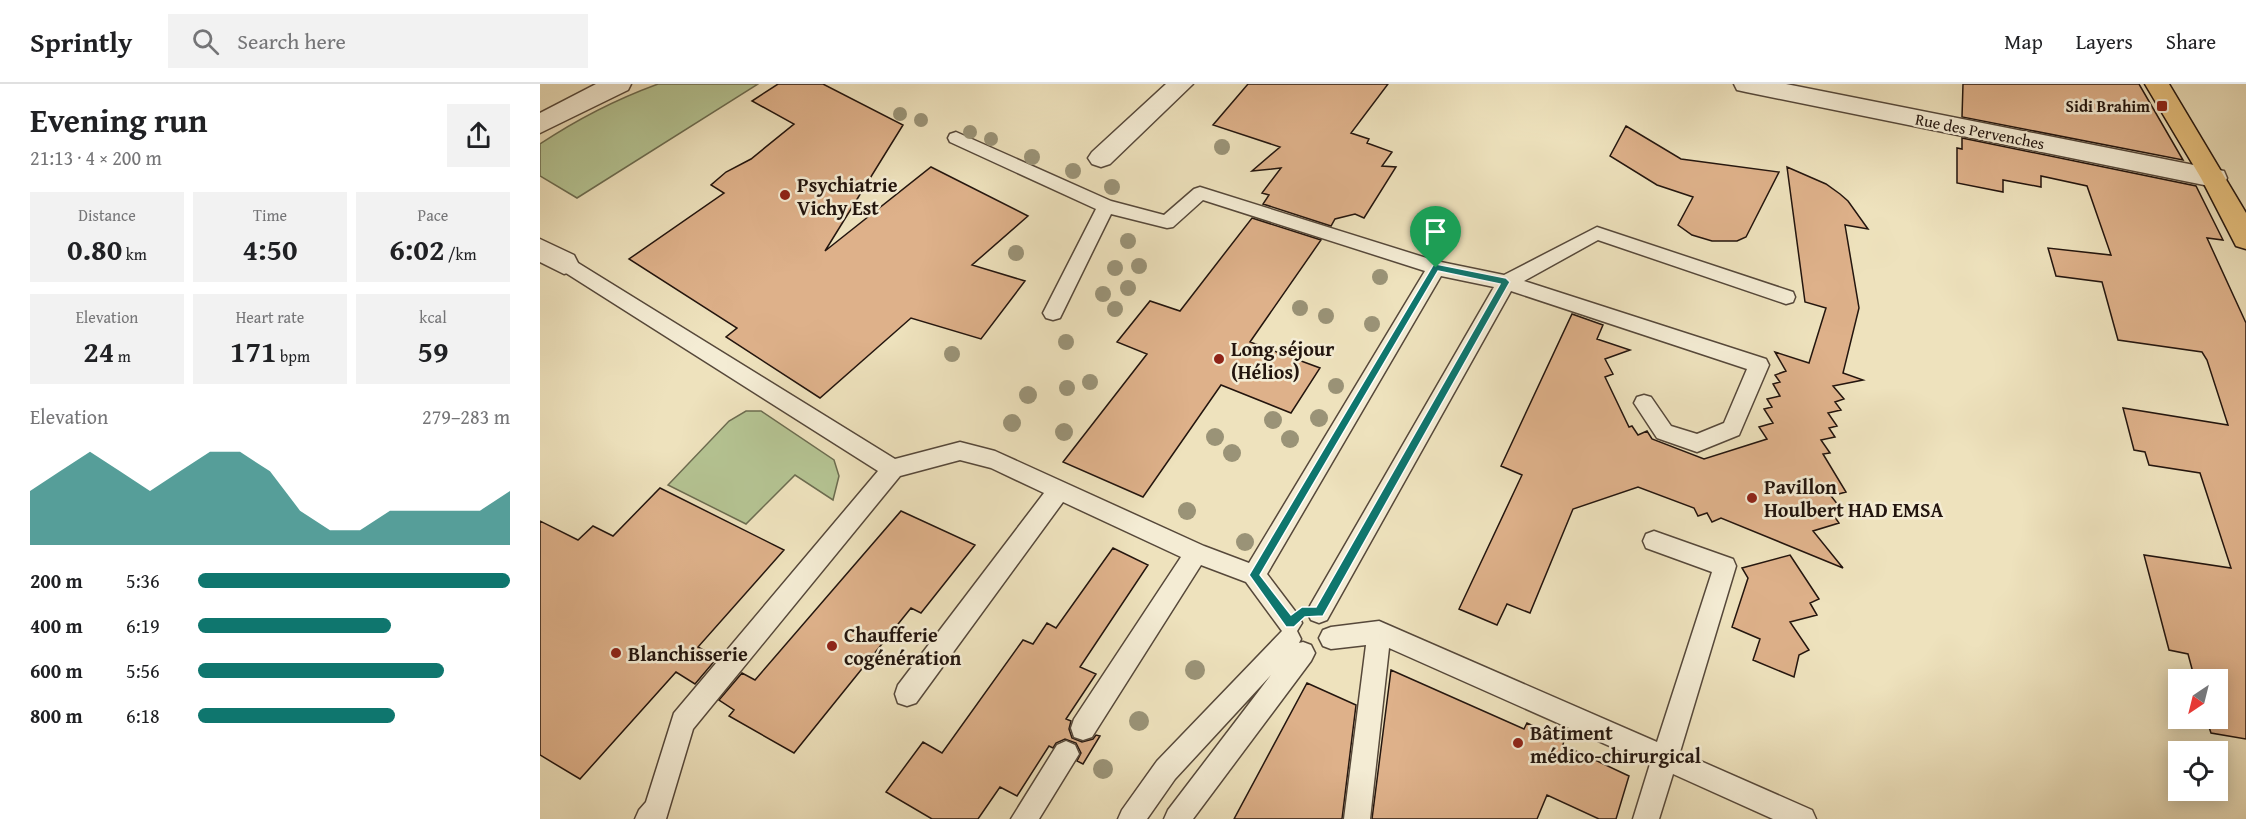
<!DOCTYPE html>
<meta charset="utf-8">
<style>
:root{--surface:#fff;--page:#f2f2f2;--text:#202124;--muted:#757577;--line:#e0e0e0;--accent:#0f766e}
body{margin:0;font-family:"Gentium Book Plus",serif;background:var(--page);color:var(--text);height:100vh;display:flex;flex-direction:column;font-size:22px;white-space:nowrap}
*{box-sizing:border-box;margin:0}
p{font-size:20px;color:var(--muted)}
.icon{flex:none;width:33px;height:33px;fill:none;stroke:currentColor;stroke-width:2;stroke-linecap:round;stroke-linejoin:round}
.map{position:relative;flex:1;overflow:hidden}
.sheet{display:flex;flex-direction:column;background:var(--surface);width:540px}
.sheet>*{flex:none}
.needle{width:39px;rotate:215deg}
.buttons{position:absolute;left:1628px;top:585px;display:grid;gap:12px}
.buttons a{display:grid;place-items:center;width:60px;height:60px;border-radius:0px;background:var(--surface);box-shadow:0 3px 15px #0003;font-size:30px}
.pin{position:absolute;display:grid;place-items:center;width:51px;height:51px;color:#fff;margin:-62px -26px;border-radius:50% 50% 50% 0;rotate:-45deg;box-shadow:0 0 6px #0007}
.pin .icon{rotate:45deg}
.round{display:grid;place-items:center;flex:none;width:63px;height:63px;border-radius:0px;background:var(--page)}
.head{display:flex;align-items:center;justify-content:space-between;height:102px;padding:0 30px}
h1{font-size:33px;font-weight:700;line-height:45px}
.stats{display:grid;grid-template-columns:repeat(3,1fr);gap:9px;height:102px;padding:6px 30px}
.stats div{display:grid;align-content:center;border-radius:0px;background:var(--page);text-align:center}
.stats b{font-size:30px;font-weight:700}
.stats small{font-size:16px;font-weight:400}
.stats p{font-size:16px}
.chart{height:168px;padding:12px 30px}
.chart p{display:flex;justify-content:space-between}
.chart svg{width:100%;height:108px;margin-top:6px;fill:var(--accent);opacity:.7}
ul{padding:0 30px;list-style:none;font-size:20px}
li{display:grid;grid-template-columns:96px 72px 1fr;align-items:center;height:45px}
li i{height:15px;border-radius:8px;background:var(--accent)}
header{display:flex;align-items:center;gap:36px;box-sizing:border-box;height:84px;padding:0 30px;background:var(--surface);border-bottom:2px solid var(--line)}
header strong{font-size:28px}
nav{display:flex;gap:33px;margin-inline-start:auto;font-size:21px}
.search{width:420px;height:54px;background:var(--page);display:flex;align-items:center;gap:15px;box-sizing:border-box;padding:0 21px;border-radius:0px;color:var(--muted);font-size:22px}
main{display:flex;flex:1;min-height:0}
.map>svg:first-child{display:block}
.green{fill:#b5c493;stroke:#6c6c50;stroke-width:1.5}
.building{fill:#deb18a;stroke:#23150e;stroke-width:1.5}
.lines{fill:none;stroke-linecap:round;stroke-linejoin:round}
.service-casing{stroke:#56483a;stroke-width:3}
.minor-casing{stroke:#56483a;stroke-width:3}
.primary-casing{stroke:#23150e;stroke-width:3}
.service{fill:#f4ecd4;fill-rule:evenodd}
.minor{fill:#f4ecd4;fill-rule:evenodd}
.primary{fill:#e7c17e;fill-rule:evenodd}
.tree{fill:#9a9377}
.route{fill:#0f766e;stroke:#fff;stroke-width:1.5;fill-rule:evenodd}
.poi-dot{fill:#8f2418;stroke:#f4ecd4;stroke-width:2}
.labels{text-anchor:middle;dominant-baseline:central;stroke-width:5;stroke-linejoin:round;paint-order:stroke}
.far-poi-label{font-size:16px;font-weight:bold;fill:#23150e;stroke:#f4ecd4;text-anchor:end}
.far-street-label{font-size:16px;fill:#23150e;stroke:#f4ecd4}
.poi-label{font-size:20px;font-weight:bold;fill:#23150e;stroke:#f4ecd4;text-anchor:start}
</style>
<header>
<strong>Sprintly</strong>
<div class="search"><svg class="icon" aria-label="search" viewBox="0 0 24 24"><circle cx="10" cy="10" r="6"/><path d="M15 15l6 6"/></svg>Search here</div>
<nav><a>Map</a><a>Layers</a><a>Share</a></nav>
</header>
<main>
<section class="sheet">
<div class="head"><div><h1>Evening run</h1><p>21:13 · 4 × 200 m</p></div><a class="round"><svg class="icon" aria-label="share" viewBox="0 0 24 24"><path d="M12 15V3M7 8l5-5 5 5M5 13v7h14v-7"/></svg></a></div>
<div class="stats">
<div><p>Distance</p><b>0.80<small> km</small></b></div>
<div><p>Time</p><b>4:50</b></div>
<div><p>Pace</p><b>6:02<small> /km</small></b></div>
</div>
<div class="stats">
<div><p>Elevation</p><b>24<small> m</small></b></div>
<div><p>Heart rate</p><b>171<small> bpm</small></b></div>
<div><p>kcal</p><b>59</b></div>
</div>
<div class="chart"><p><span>Elevation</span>279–283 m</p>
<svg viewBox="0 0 160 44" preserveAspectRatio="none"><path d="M0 44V22L10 14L20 6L30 14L40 22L50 14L60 6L70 6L80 14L90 30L100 38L110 38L120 30L130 30L140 30L150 30L160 22V44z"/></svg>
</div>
<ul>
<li><b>200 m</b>5:36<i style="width:100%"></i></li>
<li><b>400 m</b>6:19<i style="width:62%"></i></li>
<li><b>600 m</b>5:56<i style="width:79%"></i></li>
<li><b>800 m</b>6:18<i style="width:63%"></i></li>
</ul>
</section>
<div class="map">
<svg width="1706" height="735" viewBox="0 0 1706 735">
<rect width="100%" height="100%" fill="#eee2bd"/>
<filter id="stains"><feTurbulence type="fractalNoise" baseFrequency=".00333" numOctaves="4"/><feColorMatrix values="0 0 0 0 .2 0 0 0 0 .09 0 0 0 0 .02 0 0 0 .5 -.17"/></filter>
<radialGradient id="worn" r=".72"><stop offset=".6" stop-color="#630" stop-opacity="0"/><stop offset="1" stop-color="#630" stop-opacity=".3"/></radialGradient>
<path class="green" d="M118,0H218L37,114L0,92V60C36,36 77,15 118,0Z
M206,327H221L294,376L299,392L293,416L255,391L206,440L128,401L189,337Z"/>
<path class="building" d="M238,0H283L363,41L285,167L391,83L488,132L432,181L485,197L441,255L371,234L280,314L186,253L197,244L89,175L184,109L171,101L186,88L211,75L254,40L212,17Z
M708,0H848L811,49L829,55L827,59L852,68L842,82L856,83L824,134L815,130L795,135L791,142L723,120L729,111L722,109L741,84L712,87L740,63L673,41Z
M1423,0H1599L1643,76L1422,33Z
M1086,42L1141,75L1239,88L1206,153L1197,157H1172L1152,151L1138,141L1153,113L1117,101L1070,72Z
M1422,54L1656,102L1683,156L1667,154L1706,239V655L1671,649L1666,634H1677V596H1655L1648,570L1629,566L1604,471L1691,484L1660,389L1609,381L1605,368L1594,366L1583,324L1688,341L1667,276L1662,268L1578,256L1562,198L1516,192L1508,164L1571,171L1547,102L1501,92V103L1463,96V108L1417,99V64L1422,65Z
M1247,83L1286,100L1300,110L1308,117L1328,145L1305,141L1319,224L1303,289L1323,296L1293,302L1304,315L1295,318L1301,326L1288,329L1297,342L1289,344L1295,353L1281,356L1290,369L1283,370L1306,408L1291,412L1302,426L1292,429L1299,439L1273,447L1303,484L1181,434L1172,438L1167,429L1158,432L1154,424L1098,403L1033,425L990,529L967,520L957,541L919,525L982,391L961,382L1032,230L1063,241L1057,255L1090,266L1065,275L1073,290L1065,293L1089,343L1092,342L1098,351L1107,347L1112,355L1164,375L1227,355L1219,343L1233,339L1224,325L1232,323L1227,315L1240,312L1233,300L1240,298L1235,291L1246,287L1235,268L1269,279L1286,224L1265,218Z
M712,134L781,156L710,258L780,284L751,329L681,301L603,413L523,378L607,270L577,258L610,217L640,227Z
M120,404L244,466L158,563L177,574L155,600L136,588L40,695L0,671V437L38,456L53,442L73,452Z
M361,427L435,461L381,529L371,524L254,669L189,632L194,626L179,616L202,589L215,596Z
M573,464L608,481L540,583L556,590L526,635L531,637L529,645L532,654L542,658L553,655L556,651L560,652L543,680L537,677L541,669L536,659L525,655L516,659L513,664L509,662L477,712L460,703L438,735H392L346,708L383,658L402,669L483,556L493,560L507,539L516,544Z
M1250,471L1279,515L1270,519L1277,531L1250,538L1269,566L1259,571L1254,593L1213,576L1220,555L1192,543L1208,494L1202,484Z
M851,586L984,645L987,639L1024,656L1023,661L1089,692L1076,735H1059L1007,711L997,735H832Z
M767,599L816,621L802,735H694Z"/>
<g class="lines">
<defs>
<path id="service" d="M416,48L571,117L624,131L654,105L660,103L896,177L964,191L1057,143L1253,208L1255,213L1253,218L1246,220L1058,156L984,197L1226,275L1229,281L1199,351L1157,368L1117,354L1094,319L1097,313L1104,311L1111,313L1131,342L1157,350L1184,339L1207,285L971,207L787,536L779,539L771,536L767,528L771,520L954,203L901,192L727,490L758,531L762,539L757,547L761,555L759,559L763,558L771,561L775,569L771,577L653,735H624L628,726L731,591L635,695L607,735H578L582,726L617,677L742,547L706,498L661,481L552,653L543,656L534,653L531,644L534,635L641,473L523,418L376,619L367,622L358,619L355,610L358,601L504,409L451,384L420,376L360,392L153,645L126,735H95L99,726L106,718L134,629L338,387L18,184L15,179L18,174L24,172L30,174L355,375L420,358L455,367L664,462L709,479L885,187L663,116L633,143L627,144L571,130L520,234L513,236L506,234L503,229L556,125L410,58L408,54L410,50Z
M1114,447L1193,475L1196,482L1140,668L1272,726L1276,735H1233L1133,690L1119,735H1093L1110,680L849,564L830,735H804L826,561L791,565L783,562L779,554L783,546L791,543L839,537L1117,658L1172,488L1106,464L1103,457L1106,450Z
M526,657L535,661L539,670L499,735H471L517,661Z"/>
<path id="minor" d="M56,0H91L88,6L0,49V29Z
M626,0H653L570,80L561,83L552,80L548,74L552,68Z
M1194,0H1246L1674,85L1684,87L1687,94L1684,101L1674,103L1206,8L1197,6Z
M0,155L34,171L38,179L34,187L24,190L0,178Z"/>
<path id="primary" d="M1605,0H1629L1706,129V165L1696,162L1661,94Z"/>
</defs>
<use href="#service" class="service-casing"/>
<use href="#minor" class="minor-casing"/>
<use href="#primary" class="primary-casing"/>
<use href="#service" class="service"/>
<use href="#minor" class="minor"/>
<use href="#primary" class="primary"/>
</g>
<g class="tree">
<circle cx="360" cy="30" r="7"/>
<circle cx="381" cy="36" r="7"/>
<circle cx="430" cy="48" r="7"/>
<circle cx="451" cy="55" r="7"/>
<circle cx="682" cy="63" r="8"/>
<circle cx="492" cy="73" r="8"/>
<circle cx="533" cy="87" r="8"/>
<circle cx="572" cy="103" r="8"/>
<circle cx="588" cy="157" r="8"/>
<circle cx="476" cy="169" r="8"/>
<circle cx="599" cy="182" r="8"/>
<circle cx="575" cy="184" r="8"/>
<circle cx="840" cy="193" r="8"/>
<circle cx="588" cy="204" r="8"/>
<circle cx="563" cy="210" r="8"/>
<circle cx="760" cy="224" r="8"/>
<circle cx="575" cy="225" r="8"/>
<circle cx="786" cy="232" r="8"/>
<circle cx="832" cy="240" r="8"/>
<circle cx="526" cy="258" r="8"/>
<circle cx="412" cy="270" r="8"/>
<circle cx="550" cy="298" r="8"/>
<circle cx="796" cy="302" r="8"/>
<circle cx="527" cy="304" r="8"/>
<circle cx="488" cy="311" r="9"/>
<circle cx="779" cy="334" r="9"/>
<circle cx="733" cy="336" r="9"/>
<circle cx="472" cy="339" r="9"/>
<circle cx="524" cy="348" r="9"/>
<circle cx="675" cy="353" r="9"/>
<circle cx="750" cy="355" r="9"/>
<circle cx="692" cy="369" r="9"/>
<circle cx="647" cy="427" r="9"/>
<circle cx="705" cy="458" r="9"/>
<circle cx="655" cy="586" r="10"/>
<circle cx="599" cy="637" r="10"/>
<circle cx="563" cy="685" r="10"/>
</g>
<path class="route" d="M896,180L966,194L970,198L783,532L765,533L754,543H746L709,491L893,181ZM898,187L960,200L776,523H762L751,531L720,491Z"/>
<g class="poi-dot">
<rect x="1616" y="16" width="12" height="12" rx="3"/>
<circle cx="245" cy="111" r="6"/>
<circle cx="679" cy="275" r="6"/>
<circle cx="1212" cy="414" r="6"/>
<circle cx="292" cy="562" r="6"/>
<circle cx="76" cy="569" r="6"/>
<circle cx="978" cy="659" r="6"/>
</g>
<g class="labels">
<g class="far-poi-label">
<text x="1610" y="22">Sidi Brahim</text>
</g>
<g class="far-street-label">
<text transform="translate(1440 47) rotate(11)">Rue des Pervenches</text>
</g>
<g class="poi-label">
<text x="257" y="100">Psychiatrie<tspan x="257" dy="23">Vichy Est</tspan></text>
<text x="691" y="264">Long séjour<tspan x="691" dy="23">(Hélios)</tspan></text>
<text x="1224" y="402">Pavillon<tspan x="1224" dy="23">Houlbert HAD EMSA</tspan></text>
<text x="304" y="550">Chaufferie<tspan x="304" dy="23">cogénération</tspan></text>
<text x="88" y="569">Blanchisserie</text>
<text x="990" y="648">Bâtiment<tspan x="990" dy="23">médico-chirurgical</tspan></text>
</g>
</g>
<rect width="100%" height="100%" filter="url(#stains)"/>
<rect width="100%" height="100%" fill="url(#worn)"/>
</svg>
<div class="buttons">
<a><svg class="needle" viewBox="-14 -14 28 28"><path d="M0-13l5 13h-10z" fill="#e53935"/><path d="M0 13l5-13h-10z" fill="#757577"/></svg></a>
<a><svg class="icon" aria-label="locate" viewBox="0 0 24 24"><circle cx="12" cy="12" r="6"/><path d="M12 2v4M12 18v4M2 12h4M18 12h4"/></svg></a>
</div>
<div class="pin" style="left:896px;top:184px;background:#1e9e55"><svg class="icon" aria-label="arrive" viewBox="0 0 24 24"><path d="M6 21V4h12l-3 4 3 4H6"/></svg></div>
</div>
</main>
